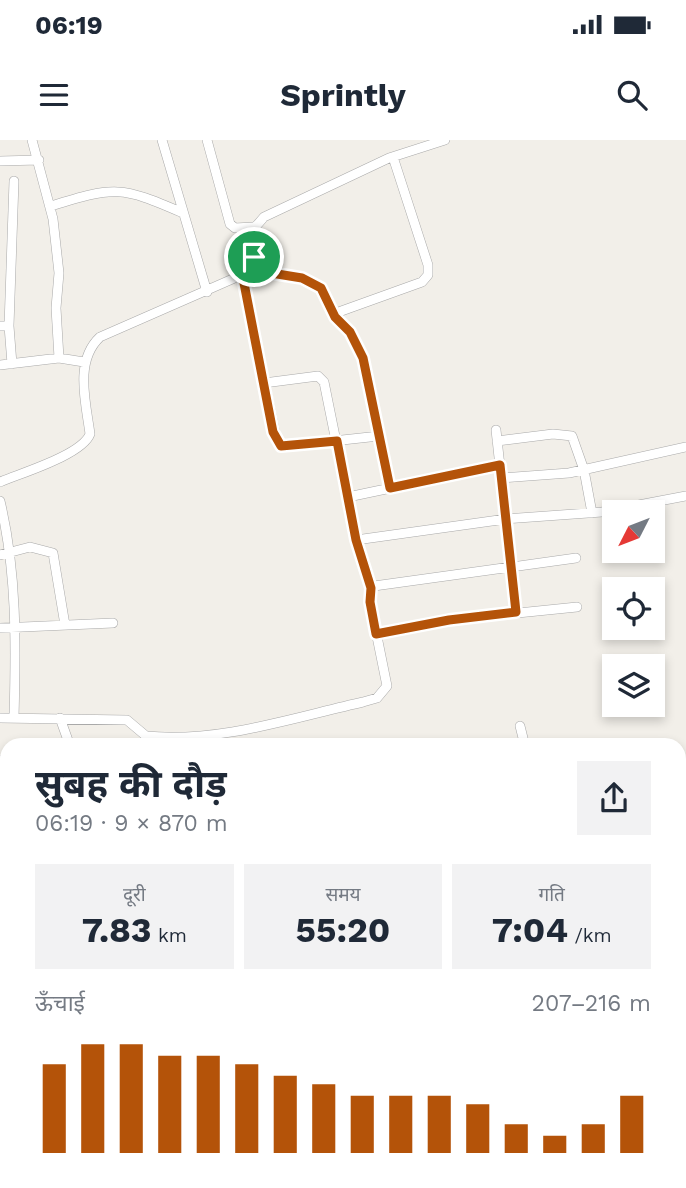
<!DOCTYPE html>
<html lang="hi">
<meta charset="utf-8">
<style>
:root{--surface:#fff;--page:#f2f2f3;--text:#1f2937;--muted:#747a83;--accent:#b45309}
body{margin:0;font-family:"Work Sans","Noto Sans Devanagari",sans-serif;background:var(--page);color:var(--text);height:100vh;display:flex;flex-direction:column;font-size:26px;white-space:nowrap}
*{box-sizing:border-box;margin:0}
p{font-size:23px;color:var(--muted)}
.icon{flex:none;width:38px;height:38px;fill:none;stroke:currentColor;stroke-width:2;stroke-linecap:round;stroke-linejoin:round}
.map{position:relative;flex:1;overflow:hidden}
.sheet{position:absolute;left:0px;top:598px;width:686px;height:450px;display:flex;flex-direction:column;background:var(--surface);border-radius:21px 21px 0 0;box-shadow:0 4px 10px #0003}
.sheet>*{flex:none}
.needle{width:46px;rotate:228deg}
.buttons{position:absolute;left:602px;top:360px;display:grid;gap:14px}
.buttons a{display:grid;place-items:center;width:63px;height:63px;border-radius:0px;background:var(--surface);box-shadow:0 4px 10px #0003;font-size:35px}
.pin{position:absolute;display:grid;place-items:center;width:60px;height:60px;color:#fff;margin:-30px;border:4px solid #fff;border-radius:50%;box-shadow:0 2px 7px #0007}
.round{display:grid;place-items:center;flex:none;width:74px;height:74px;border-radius:0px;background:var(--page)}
.head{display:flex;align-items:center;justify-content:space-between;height:119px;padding:0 35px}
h1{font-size:38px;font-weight:700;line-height:52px}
.stats{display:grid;grid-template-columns:repeat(3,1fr);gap:10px;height:119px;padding:7px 35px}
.stats div{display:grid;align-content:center;border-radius:0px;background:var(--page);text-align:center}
.stats b{font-size:35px;font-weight:700}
.stats small{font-size:19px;font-weight:400}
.stats p{font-size:19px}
.chart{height:196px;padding:14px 35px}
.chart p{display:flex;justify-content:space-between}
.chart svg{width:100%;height:126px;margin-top:7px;stroke:var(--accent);stroke-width:6}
.status{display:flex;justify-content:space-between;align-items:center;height:49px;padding:0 35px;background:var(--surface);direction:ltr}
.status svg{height:19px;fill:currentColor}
header{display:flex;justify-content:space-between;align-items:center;height:91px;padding:0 35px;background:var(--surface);font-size:32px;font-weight:700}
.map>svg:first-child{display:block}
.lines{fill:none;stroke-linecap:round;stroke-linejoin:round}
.minor-casing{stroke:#a9a9a9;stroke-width:10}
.minor{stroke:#fff;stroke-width:9}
.route-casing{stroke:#fff;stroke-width:14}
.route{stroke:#b45309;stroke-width:9}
</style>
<div class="status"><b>06:19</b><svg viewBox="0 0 49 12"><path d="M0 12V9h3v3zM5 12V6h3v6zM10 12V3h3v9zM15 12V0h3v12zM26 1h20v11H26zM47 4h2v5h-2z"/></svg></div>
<header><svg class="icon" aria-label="menu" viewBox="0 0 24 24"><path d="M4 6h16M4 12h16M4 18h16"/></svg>Sprintly<svg class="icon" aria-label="search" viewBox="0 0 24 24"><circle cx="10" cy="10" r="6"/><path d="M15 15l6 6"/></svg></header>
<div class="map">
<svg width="686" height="1048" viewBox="0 0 686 1048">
<rect width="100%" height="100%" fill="#f2efe9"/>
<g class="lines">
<defs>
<path id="minor" d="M32,0L53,79L59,133L56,168L59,218L84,222
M162,0L207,152
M207,0L230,84L235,88L253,87
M0,21L39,20
M51,66C115,46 121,46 183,73
M254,112L271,133L302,138L321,148L335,177L350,192L364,218L390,348
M242,133L277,302L287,306L379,296
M333,174L422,142L428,135V125L393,17
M0,186H9L14,41
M9,186L12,224
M0,225L59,218
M264,243L318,236L324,242L356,400L371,448
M496,290L516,472
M497,301L553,294L572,296L584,330L592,373
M501,338L569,333L686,307
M0,342C21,333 82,315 90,294C86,263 74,221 100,197L237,137C259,119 251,116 251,92L264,77L389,18L445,0
M348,357L500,325
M0,361C17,432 16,505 14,578
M356,400L506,379L602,372L686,356
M0,415L30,407L53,413L65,485
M0,488L113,483
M377,494L449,480L577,467
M0,578L127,580L146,596C219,603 292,578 363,562L377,558L387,546L370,462L369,453L374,446L576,418
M60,578L70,606
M520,586L525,606
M0,620H7
M0,651H7
M0,676L7,677
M0,721L7,723
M0,776L7,779
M0,844L7,847
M0,983L7,984
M537,1041L569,1048
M0,1045L127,1044
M254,1048L255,1041
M289,1048L290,1041
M313,1048L315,1041"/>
</defs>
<use href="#minor" class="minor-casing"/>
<use href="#minor" class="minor"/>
</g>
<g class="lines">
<defs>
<path id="route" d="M254,112L271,133L302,138L321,148L335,177L350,192L363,218L390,348L500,325L516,472L449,480L376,494L370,462L371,448L356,400L337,301L281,306L273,292L242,133L251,122Z"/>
</defs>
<use href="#route" class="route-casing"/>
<use href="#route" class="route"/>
</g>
</svg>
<div class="buttons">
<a><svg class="needle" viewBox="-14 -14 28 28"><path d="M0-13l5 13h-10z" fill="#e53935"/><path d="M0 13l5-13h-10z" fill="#747a83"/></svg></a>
<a><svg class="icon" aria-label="locate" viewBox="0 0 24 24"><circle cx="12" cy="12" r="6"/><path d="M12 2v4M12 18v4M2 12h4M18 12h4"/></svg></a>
<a><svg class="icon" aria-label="layers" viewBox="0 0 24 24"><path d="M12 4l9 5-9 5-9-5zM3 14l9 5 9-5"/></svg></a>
</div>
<div class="pin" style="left:254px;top:117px;background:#1e9e55"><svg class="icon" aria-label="arrive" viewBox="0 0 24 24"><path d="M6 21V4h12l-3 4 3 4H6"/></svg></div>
<section class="sheet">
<div class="head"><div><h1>सुबह की दौड़</h1><p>06:19 · 9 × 870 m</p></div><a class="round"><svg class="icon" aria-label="share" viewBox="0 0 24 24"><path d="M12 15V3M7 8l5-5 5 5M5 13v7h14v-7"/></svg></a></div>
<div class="stats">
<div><p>दूरी</p><b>7.83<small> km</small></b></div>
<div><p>समय</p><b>55:20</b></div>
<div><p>गति</p><b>7:04<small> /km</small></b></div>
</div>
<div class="chart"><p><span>ऊँचाई</span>207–216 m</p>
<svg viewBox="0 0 160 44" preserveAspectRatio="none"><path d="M5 44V13M15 44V6M25 44V6M35 44V10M45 44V10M55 44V13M65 44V17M75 44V20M85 44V24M95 44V24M105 44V24M115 44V27M125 44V34M135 44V38M145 44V34M155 44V24"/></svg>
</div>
</section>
</div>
